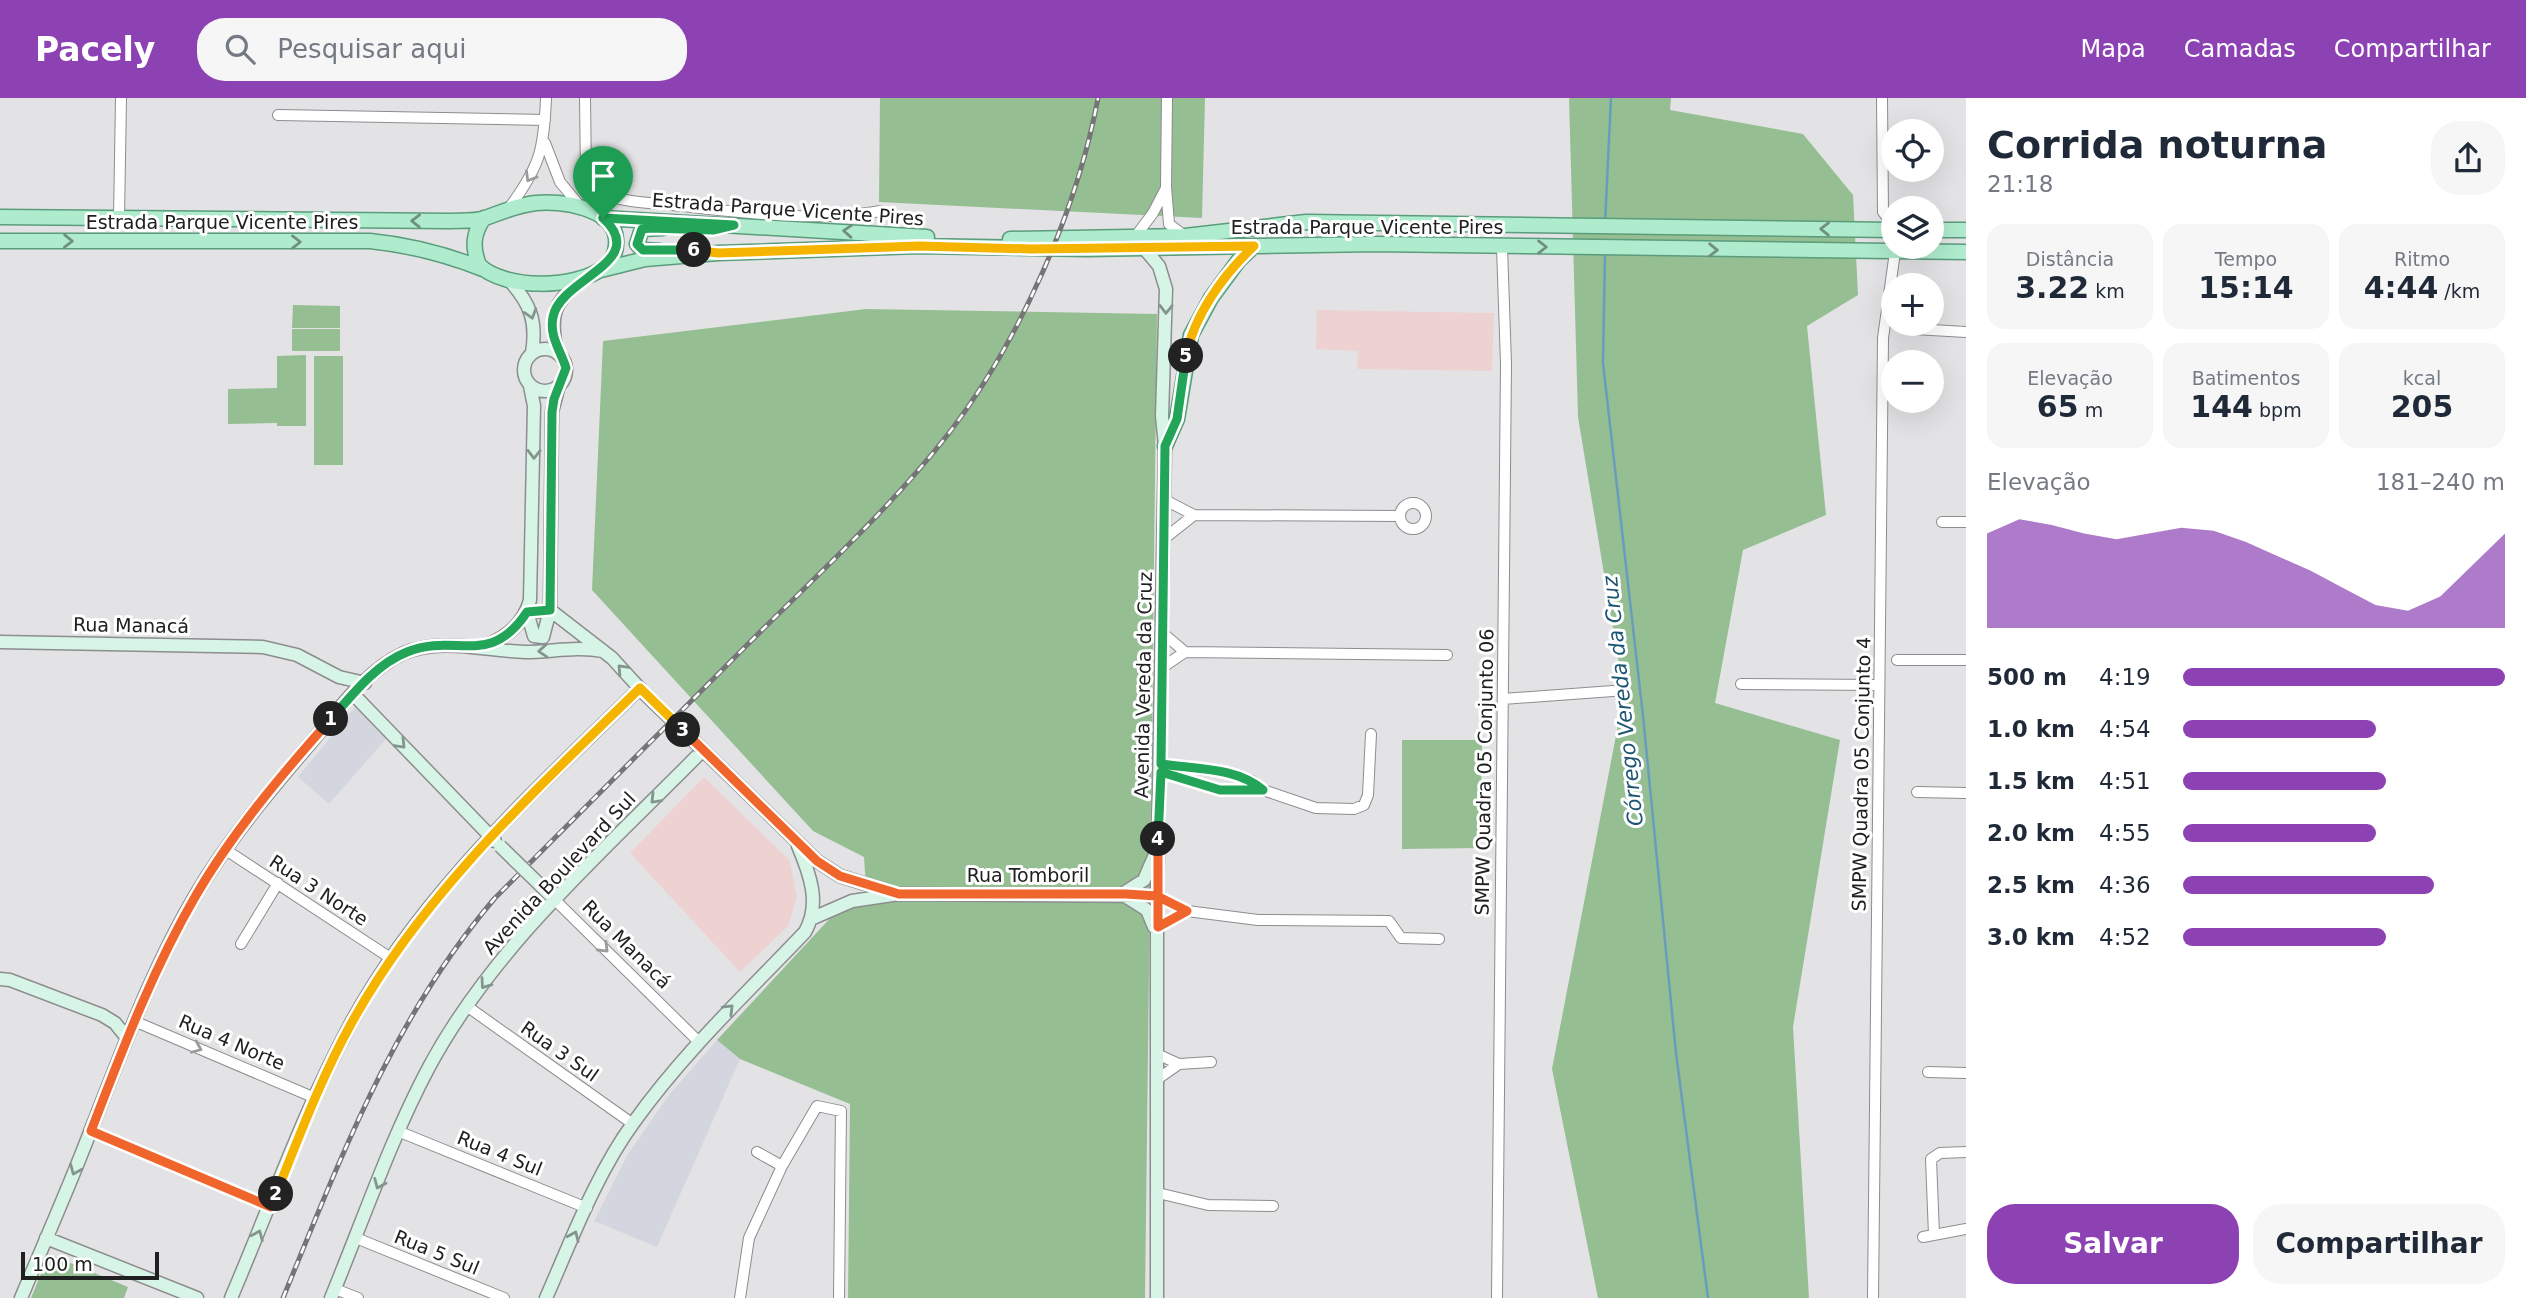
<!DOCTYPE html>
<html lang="pt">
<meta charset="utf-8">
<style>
:root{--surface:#fff;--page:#f6f6f7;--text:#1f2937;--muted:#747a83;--accent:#8d42b4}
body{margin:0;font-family:"DejaVu Sans",sans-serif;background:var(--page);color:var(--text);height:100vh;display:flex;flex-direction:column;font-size:26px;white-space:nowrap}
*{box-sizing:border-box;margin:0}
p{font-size:23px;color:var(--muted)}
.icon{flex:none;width:38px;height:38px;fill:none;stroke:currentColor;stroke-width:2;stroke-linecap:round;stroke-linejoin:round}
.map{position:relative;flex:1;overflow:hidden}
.details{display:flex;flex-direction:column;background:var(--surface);width:560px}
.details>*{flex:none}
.buttons{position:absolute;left:1881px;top:21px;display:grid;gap:14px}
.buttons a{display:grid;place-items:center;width:63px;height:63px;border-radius:50%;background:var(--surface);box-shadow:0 7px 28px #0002;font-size:35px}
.scale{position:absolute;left:21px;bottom:18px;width:138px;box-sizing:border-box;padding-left:7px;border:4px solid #202021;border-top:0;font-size:19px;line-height:24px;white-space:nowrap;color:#202021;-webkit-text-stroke:5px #fff;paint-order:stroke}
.pin{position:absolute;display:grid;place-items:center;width:60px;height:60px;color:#fff;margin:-72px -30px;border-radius:50% 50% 50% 0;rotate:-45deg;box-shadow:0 0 7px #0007}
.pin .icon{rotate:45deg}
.km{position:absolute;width:35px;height:35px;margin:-18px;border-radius:50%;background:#222;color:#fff;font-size:19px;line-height:35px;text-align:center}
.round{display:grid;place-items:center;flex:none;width:74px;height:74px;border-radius:28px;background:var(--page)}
.headline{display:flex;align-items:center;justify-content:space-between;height:119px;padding:0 21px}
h1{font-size:38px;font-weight:700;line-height:52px}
.metrics{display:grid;grid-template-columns:repeat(3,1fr);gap:10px;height:119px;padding:7px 21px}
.metrics div{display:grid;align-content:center;border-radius:18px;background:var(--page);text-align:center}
.metrics b{font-size:30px;font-weight:700}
.metrics small{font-size:19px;font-weight:400}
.metrics p{font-size:19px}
.chart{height:196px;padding:14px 21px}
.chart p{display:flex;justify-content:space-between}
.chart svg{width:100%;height:126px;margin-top:7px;fill:var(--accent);opacity:.7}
.action{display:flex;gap:14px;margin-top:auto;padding:14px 21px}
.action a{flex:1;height:80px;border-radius:28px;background:var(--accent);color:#fff;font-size:28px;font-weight:700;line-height:80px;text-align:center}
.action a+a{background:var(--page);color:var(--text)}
ul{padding:0 21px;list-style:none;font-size:23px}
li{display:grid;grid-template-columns:112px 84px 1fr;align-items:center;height:52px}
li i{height:18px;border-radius:9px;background:var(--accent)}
header{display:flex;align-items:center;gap:42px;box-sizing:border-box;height:98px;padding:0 35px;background:var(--accent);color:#fff}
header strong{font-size:33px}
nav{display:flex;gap:38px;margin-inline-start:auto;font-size:24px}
.search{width:490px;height:63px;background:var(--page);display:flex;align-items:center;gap:18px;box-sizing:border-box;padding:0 24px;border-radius:28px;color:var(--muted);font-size:26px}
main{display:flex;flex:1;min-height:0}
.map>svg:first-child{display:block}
.built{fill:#d4d6df}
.education{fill:#edd2d1}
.green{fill:#96be93}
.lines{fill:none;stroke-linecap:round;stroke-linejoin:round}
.stream{stroke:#689dbc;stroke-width:2.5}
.street-casing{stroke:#8d8d8f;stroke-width:12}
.secondary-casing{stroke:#8d8d8f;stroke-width:15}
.primary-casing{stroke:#5a9c7b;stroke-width:17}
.street{stroke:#fff;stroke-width:10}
.secondary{stroke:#d7f5e6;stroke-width:12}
.primary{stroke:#afeccd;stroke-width:14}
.rail-casing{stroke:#757577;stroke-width:5}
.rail{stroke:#fff;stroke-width:2.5;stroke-dasharray:8;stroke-linecap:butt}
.secondary-bridge-casing{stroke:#8d8d8f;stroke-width:15;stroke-linecap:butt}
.secondary-bridge{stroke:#d7f5e6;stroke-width:12}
.oneway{stroke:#9b9b9b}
.oneway2{stroke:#6f9080}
.oneway3{stroke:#85958d}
.split-1-casing{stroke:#fff;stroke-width:14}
.split-2-casing{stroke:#fff;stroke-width:14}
.split-3-casing{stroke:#fff;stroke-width:14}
.split-4-casing{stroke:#fff;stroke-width:14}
.split-5-casing{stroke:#fff;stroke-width:14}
.split-6-casing{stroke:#fff;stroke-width:14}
.split-7-casing{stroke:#fff;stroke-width:14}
.split-1{stroke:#22a559;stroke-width:9}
.split-2{stroke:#f0652b;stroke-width:9}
.split-3{stroke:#f5b400;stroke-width:9}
.split-4{stroke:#f0652b;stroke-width:9}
.split-5{stroke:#22a559;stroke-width:9}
.split-6{stroke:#f5b400;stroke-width:9}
.split-7{stroke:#22a559;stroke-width:9}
.labels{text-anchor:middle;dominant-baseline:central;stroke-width:6;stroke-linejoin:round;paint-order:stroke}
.street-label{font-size:19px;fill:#202021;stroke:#fff}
.water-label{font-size:21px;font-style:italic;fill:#1c5573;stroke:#fff}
</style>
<header>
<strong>Pacely</strong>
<div class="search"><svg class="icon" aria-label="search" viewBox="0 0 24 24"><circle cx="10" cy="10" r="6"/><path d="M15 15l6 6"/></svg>Pesquisar aqui</div>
<nav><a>Mapa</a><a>Camadas</a><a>Compartilhar</a></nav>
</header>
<main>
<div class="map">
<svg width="1966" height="1200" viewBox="0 0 1966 1200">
<rect width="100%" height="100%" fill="#e3e3e5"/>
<path class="built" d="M355,609L386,641L329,706L298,679Z
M717,942L740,961L657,1149L594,1123L628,1056L669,997Z"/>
<path class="education" d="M1317,212L1494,215L1492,273L1357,271L1358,253L1316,251Z
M704,679L790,763L797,799L788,828L740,874L630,755Z"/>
<path class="green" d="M880,0H1205L1202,120L879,104Z
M1569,0H1671L1670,12L1803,36L1853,97L1858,197L1807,228L1826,417L1743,452L1715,605L1840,642L1793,929L1809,1200H1598L1552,971L1624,596L1578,319Z
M293,207L340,208V230H292Z
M866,211L1157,216L1145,1200H848L850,1006L740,961L717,942L834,816L867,804L864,759L813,733L592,492L603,243Z
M292,231H340V253H292Z
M306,257V328H277V325L228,326V291L277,290V258Z
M314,258H343V367H314Z
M1402,642H1482L1480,750L1402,751Z
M49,1156L128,1189L124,1200H31Z"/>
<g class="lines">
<path class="stream" d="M1605,125L1611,0
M1605,156L1603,265L1643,618L1676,955L1708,1200"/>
<defs>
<path id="street" d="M585,0L586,77C589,86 594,92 603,96C623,104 650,105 672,107C739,114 814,125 881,113
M1167,0L1166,89L1169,126L1182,136
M1882,0L1883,114L1894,128
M278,17L545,22
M545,45L560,84L579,107
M509,110C540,68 544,52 546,0
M119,120L121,0
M1135,139L1153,115L1166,90
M1914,231L1966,234
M1165,402L1194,417L1400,418
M1400 418a13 13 0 1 1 26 0a13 13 0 1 1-26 0Z
M1942,424H1966
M1165,440L1194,417
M1164,536L1185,554
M1897,562H1966
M1163,569L1185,554L1447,557
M1741,586L1879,587
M1503,601L1613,593
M1161,666L1229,675L1252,683L1263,692L1316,710L1354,711L1364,707L1368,697L1371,636
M1161,674L1220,692H1263
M1917,694L1966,695
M226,752L392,861
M1157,798L1187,813L1258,822L1389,823L1401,840L1439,841
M555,802L698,943
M1158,829L1187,813
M241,846L278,785
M468,909L633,1026
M134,923L315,1000
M1159,957L1179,966L1211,964
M1928,974L1966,975
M1159,980L1179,966
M91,1033L271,1109
M400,1034L587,1110
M782,1068L817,1008L841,1013L839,1200
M1158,1095L1208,1107L1273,1108
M1934,1137L1931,1061L1940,1055L1966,1054
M1923,1139L1966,1131
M356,1140L504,1200
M335,1191L358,1200
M740,1200L749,1140L782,1068L757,1054
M1497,1200L1506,266L1502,149
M1873,1200L1883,240L1895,154"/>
<path id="secondary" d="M1143,149L1159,168L1166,191L1162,318L1165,348L1157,798V1200
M509,182C531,206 537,224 532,255
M524 272a21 21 0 1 1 42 0a21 21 0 1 1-42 0Z
M557,255C550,216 552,205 584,181
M527,514L534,538L543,539L550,512L552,314L559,287
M527,514L550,512L612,560L643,594
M0,544L263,549L297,557L339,579L365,585
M486,547C507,539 524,525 530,502L534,308L530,288
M354,597L495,743
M700,649L817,763L840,778L888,793
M538,785L555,802
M1122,796L1144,782L1154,759
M1125,798L1147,812L1154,829
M813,820L852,803L899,796L1157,798
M0,881L10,882L102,917L115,925L127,940
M46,1140L197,1200
M21,1200C45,1143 70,1087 92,1029C123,951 152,871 195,798C228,742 271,691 313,642C338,612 368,571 404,555C442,539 486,553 525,554C552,554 576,548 603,553
M231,1200C270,1109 303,1014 350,927C421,795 534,694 640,590
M331,1200C362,1125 391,1040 429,969C495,846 606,751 703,652
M546,1200C572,1141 596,1076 634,1024C684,954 746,896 805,834C821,806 810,776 798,748"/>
<path id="primary" d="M0,119L448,123C459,122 474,124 485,120C502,114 517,107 536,105C560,102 614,110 616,141C617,152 613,162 604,169C577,191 504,192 479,167C472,149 473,135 484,120
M603,120L927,139
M1932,132H1966
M1010,141L1185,138L1306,124L1894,132
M0,143H370C410,147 445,156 483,171
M660,153L643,152L637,146L642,131L663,130
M601,172L645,161L718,155L919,148L1087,151L1375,146L1966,154
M1165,348L1177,321L1191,237L1211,200L1239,162L1254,148"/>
</defs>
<use href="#street" class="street-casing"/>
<use href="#secondary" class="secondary-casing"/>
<use href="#primary" class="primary-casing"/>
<use href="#street" class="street"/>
<use href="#secondary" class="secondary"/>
<use href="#primary" class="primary"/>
<defs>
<path id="rail" d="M283,1200C341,1059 394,918 495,800C579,715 664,631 748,546C816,478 889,412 949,335C1019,244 1077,113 1098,0"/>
</defs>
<use href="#rail" class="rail-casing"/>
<use href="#rail" class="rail"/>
<defs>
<path id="secondary-bridge" d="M643,594L700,649
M500,748L538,785"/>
</defs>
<use href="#secondary-bridge" class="secondary-bridge-casing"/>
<use href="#secondary-bridge" class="secondary-bridge"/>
</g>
<defs><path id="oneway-chevron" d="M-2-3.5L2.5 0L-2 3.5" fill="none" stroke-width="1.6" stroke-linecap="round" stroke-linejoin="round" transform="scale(1.75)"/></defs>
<g class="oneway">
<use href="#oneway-chevron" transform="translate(530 79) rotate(120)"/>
<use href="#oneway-chevron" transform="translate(604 850) rotate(45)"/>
<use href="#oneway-chevron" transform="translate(197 950) rotate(23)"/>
</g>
<g class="oneway2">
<use href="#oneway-chevron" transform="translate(416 123) rotate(-179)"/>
<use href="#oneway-chevron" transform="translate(1825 131) rotate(-179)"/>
<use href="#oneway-chevron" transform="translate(848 133) rotate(-176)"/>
<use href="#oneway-chevron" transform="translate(68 143) rotate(1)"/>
<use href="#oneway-chevron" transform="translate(296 144)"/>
<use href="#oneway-chevron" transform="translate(1542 149)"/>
<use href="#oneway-chevron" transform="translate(1713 152) rotate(1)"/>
</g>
<g class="oneway3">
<use href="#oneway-chevron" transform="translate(1166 211) rotate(91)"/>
<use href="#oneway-chevron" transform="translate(531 216) rotate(73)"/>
<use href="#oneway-chevron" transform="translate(534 356) rotate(91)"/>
<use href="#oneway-chevron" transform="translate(543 553) rotate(176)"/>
<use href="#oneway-chevron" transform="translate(622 571) rotate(-133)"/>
<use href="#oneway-chevron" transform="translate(401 646) rotate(46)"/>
<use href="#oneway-chevron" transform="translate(655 701) rotate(134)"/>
<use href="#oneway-chevron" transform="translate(485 886) rotate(125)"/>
<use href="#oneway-chevron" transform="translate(729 911) rotate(-45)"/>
<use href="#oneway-chevron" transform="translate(75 1072) rotate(113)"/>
<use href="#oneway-chevron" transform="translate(379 1086) rotate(113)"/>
<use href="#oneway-chevron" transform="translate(258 1137) rotate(-67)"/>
<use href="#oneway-chevron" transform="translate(574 1138) rotate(-66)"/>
</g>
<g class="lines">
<defs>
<path id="split-1" d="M331,621C352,597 376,566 407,554C456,534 489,571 527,514L550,512L552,314L554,301L566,270C561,253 549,239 553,219C560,180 651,164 603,120"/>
<path id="split-2" d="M276,1096L271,1109L91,1033C122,953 152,873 195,799C232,735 282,676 331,621"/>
<path id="split-3" d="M276,1096C299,1039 321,980 351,926C423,795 534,694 640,590L683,632"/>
<path id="split-4" d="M683,632L817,763L840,778L899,796H1126L1157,798L1187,813L1158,829V741"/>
<path id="split-5" d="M1158,741L1161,674L1220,692H1263C1236,669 1195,671 1161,666L1165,348L1177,321L1186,258"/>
<path id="split-6" d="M694,152L718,155L919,148L1032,151L1254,148C1224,176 1194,217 1186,258"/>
<path id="split-7" d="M603,120L734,127L713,132L651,130L642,131L637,146L643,152H694"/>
</defs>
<use href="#split-1" class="split-1-casing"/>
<use href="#split-2" class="split-2-casing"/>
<use href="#split-3" class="split-3-casing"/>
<use href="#split-4" class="split-4-casing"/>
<use href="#split-5" class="split-5-casing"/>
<use href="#split-6" class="split-6-casing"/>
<use href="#split-7" class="split-7-casing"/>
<use href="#split-1" class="split-1"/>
<use href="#split-2" class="split-2"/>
<use href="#split-3" class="split-3"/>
<use href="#split-4" class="split-4"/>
<use href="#split-5" class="split-5"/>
<use href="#split-6" class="split-6"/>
<use href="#split-7" class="split-7"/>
</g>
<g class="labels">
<g class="street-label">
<text transform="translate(788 111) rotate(4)">Estrada Parque Vicente Pires</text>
<text x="222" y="124">Estrada Parque Vicente Pires</text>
<text x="1367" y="129">Estrada Parque Vicente Pires</text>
<text transform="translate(131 527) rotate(1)">Rua Manacá</text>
<text transform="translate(1143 587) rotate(-89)">Avenida Vereda da Cruz</text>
<text transform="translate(1484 674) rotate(-89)">SMPW Quadra 05 Conjunto 06</text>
<text transform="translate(1861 676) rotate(-89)">SMPW Quadra 05 Conjunto 4</text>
<text transform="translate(559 775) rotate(-47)">Avenida Boulevard Sul</text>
<text x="1028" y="777">Rua Tomboril</text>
<text transform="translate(319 792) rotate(33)">Rua 3 Norte</text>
<text transform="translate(627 846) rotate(45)">Rua Manacá</text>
<text transform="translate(232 944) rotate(23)">Rua 4 Norte</text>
<text transform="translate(560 953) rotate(35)">Rua 3 Sul</text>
<text transform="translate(500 1055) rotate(22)">Rua 4 Sul</text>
<text transform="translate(437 1154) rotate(22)">Rua 5 Sul</text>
</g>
<g class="water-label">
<text transform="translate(1623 603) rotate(-96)">Córrego Vereda da Cruz</text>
</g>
</g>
</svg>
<div class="buttons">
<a><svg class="icon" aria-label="locate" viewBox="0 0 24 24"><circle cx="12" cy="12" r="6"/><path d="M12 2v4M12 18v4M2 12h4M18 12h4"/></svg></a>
<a><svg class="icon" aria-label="layers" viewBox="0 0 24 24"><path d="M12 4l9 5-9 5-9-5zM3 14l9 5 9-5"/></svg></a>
<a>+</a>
<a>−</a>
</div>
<div class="scale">100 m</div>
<div class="pin" style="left:603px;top:120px;background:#1e9e55"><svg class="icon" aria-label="arrive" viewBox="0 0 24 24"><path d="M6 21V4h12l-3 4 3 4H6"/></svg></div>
<b class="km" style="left:331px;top:621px">1</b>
<b class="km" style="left:276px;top:1096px">2</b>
<b class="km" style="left:683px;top:632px">3</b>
<b class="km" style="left:1158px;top:741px">4</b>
<b class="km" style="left:1186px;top:258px">5</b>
<b class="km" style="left:694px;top:152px">6</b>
</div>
<section class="details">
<div class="headline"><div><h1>Corrida noturna</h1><p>21:18</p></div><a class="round"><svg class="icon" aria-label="share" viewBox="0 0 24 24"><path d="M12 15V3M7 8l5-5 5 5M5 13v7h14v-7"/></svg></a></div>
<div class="metrics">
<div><p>Distância</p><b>3.22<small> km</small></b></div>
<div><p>Tempo</p><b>15:14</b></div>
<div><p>Ritmo</p><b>4:44<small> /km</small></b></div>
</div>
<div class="metrics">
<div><p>Elevação</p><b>65<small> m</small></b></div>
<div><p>Batimentos</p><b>144<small> bpm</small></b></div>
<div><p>kcal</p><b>205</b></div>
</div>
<div class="chart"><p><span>Elevação</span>181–240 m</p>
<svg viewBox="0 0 160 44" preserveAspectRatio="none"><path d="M0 44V11L10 6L20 8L30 11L40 13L50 11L60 9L70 10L80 14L90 19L100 24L110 30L120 36L130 38L140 33L150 22L160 11V44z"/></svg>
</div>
<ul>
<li><b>500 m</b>4:19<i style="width:100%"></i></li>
<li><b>1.0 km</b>4:54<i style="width:60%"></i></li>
<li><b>1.5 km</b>4:51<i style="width:63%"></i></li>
<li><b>2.0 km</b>4:55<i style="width:60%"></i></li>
<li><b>2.5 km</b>4:36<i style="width:78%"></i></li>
<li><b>3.0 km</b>4:52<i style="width:63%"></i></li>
</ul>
<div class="action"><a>Salvar</a><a>Compartilhar</a></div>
</section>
</main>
